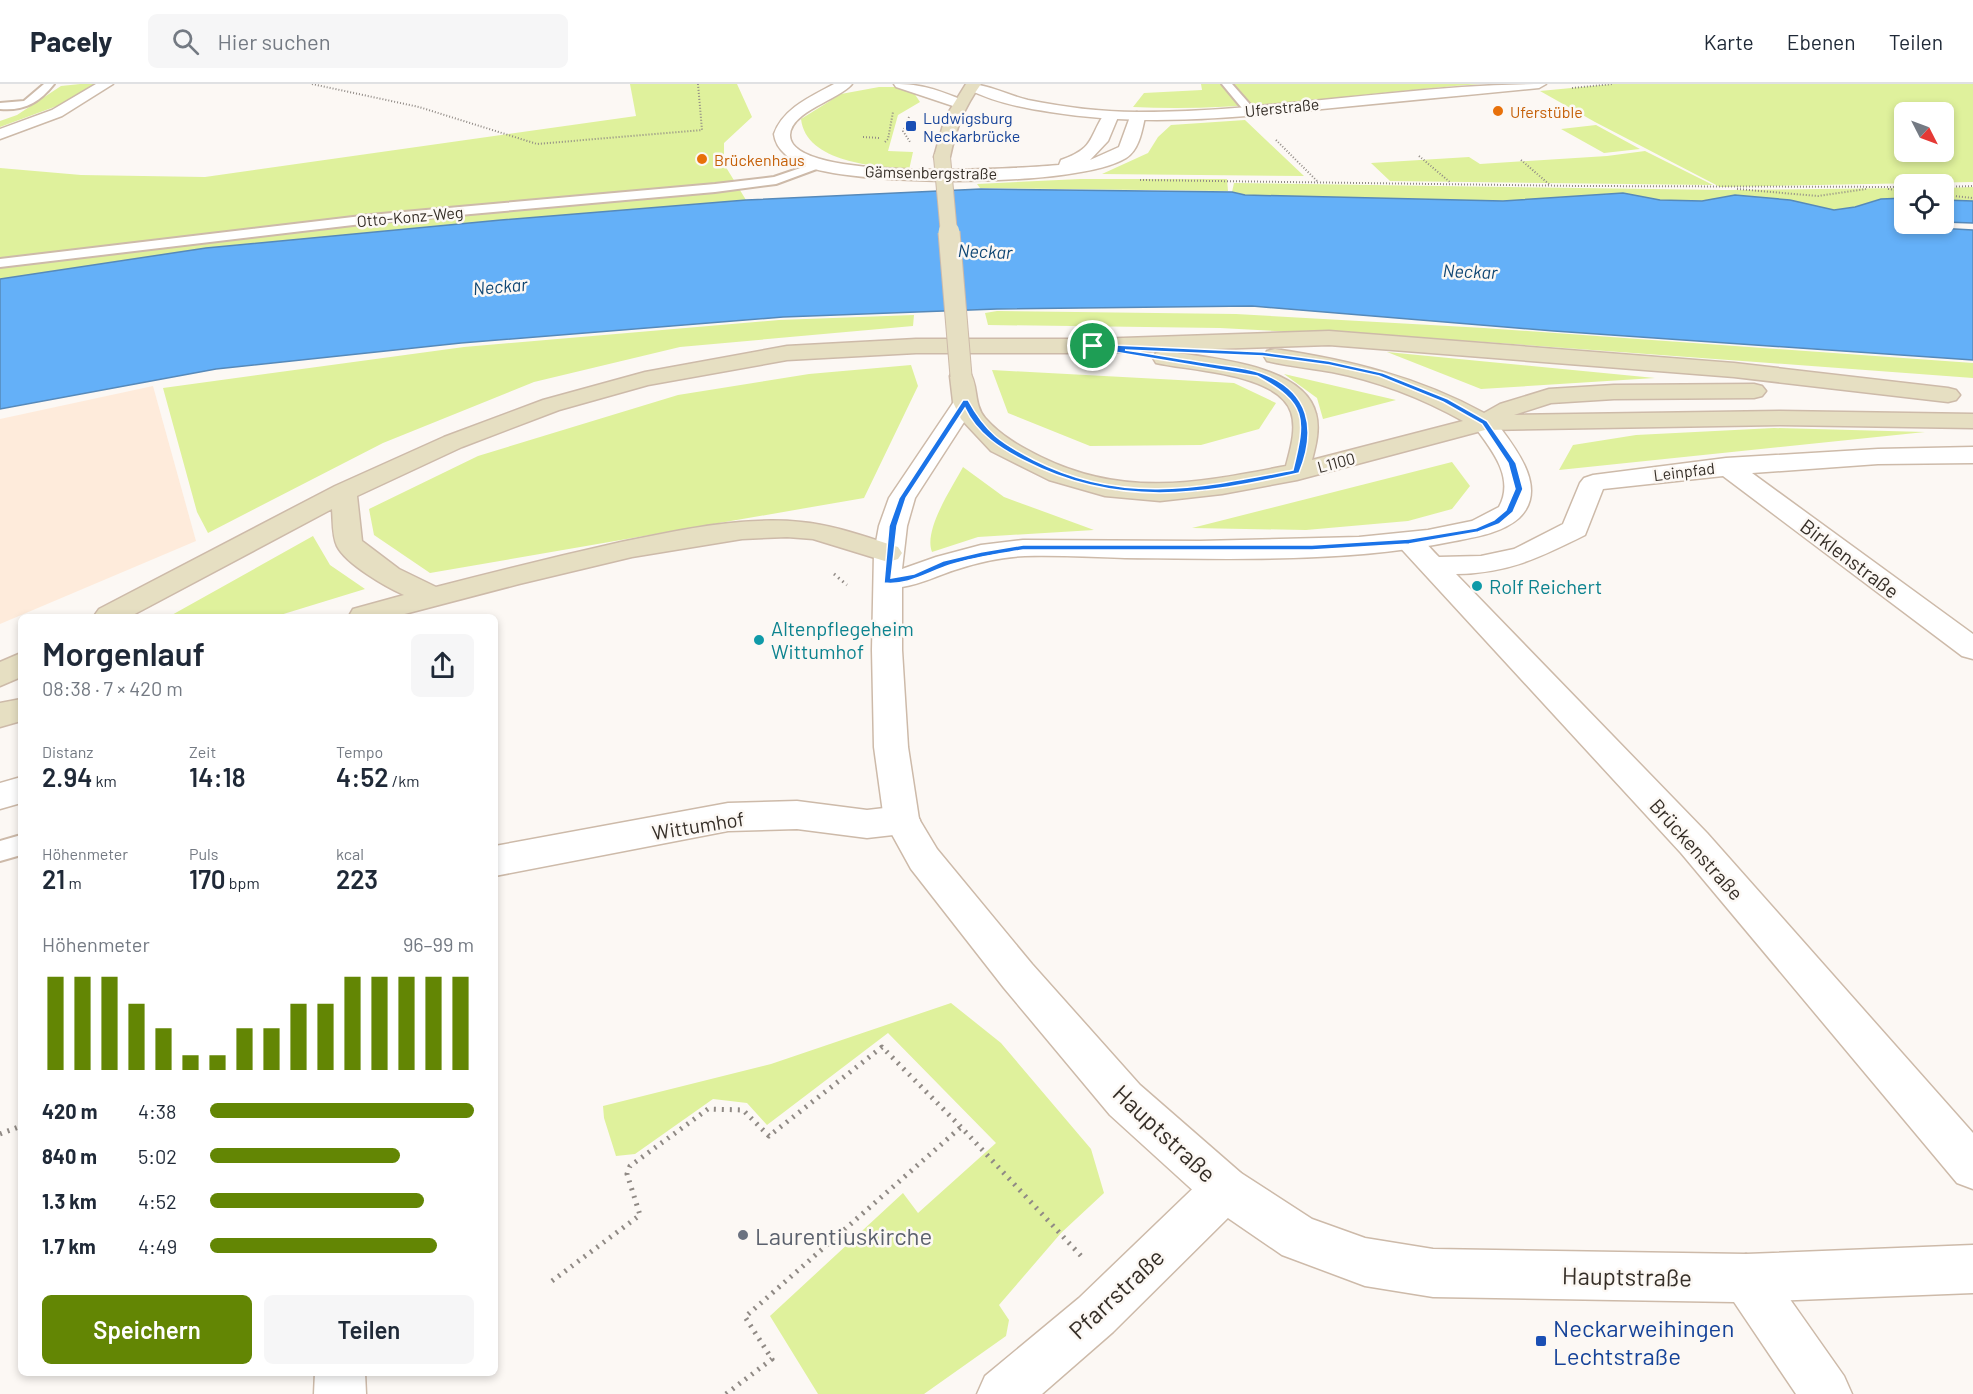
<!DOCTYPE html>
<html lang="de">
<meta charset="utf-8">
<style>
:root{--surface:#fff;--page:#f6f6f7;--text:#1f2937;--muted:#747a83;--line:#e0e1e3;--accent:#638604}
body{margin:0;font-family:Barlow,sans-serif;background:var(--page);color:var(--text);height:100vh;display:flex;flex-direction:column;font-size:22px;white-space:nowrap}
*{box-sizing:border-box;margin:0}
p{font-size:20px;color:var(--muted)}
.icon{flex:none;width:33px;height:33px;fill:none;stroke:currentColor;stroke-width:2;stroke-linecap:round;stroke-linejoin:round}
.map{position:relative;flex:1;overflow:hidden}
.panel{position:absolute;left:18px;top:530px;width:480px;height:762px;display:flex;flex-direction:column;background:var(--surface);border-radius:9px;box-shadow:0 3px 9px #0003}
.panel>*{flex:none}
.needle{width:39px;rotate:132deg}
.buttons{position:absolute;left:1894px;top:18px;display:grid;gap:12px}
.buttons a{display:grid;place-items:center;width:60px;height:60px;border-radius:9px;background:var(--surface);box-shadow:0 3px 9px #0003;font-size:30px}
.pin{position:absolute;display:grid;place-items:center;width:51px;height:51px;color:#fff;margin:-26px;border:3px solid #fff;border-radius:50%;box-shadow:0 2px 6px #0007}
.round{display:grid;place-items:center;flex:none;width:63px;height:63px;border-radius:9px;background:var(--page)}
.summary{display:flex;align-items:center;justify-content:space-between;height:102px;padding:0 24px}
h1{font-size:33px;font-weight:600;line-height:45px}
.stats{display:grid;grid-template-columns:repeat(3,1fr);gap:9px;height:102px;padding:6px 24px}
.stats div{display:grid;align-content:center}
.stats b{font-size:26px;font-weight:600}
.stats small{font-size:16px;font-weight:400}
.stats p{font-size:16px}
.chart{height:168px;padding:12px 24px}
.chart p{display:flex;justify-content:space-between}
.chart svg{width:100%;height:108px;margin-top:6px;stroke:var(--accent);stroke-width:6}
.cta{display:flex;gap:12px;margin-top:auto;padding:12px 24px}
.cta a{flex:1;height:69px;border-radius:9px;background:var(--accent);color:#fff;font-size:24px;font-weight:600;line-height:69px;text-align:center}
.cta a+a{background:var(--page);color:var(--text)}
ul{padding:0 24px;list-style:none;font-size:20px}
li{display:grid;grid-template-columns:96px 72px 1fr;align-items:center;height:45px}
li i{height:15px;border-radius:8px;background:var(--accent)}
header{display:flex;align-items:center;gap:36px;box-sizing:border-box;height:84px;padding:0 30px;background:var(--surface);border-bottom:2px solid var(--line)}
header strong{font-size:28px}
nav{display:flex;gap:33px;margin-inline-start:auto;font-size:21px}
.search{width:420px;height:54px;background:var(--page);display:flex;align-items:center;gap:15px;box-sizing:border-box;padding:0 21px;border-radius:9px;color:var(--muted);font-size:22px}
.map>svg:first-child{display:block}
.industrial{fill:#feebdb}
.green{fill:#dff19c;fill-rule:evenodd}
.water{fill:#64b0f8;stroke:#5689b9;stroke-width:1.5}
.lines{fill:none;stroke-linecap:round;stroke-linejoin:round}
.service-casing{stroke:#cdbaa9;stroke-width:4}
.minor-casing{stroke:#cdbaa9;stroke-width:3}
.tertiary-casing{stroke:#cdbaa9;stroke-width:3}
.secondary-casing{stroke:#cdbaa9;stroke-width:3}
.path-far2{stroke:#908a85;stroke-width:2;stroke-dasharray:1 2;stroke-linecap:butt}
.path-far1{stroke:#908a85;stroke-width:3;stroke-dasharray:1.5 4;stroke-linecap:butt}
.path{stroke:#908a85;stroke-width:5;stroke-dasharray:2 6;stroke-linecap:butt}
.service{fill:#fff;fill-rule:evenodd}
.minor{fill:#fff;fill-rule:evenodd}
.tertiary{fill:#fff;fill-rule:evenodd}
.secondary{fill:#e6dfc2;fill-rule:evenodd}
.secondary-bridge-far1-casing{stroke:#cdbaa9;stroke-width:18;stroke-linecap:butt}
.secondary-bridge-casing{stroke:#cdbaa9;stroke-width:23;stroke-linecap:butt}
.secondary-bridge-far1{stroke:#e6dfc2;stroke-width:16}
.secondary-bridge{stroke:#e6dfc2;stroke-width:21}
.route{fill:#1a73e8;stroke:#fff;stroke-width:1.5;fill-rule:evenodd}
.food-dot{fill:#e8710a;stroke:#fcf8f4;stroke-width:2}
.transit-dot{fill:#1a4fb4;stroke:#fcf8f4;stroke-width:2}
.culture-dot{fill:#0f9aa8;stroke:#fcf8f4;stroke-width:2}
.worship-dot{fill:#6b7280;stroke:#fcf8f4;stroke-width:2}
.labels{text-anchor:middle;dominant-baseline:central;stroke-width:5;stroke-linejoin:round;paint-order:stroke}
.far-street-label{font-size:16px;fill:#352e27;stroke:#fcf8f4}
.far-food-label{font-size:16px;fill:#c56008;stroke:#fcf8f4;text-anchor:start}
.far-transit-label{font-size:16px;fill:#164399;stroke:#fcf8f4;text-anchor:start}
.far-water-label{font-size:18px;font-style:italic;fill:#0f4674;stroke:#fcf8f4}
.street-label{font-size:20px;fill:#352e27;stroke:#fcf8f4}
.culture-label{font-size:20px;fill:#0d838f;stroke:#fcf8f4;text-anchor:start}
.near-street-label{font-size:24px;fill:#352e27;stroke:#fcf8f4}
.near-worship-label{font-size:24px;fill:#5b616d;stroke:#fcf8f4;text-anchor:start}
.near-transit-label{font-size:24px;fill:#164399;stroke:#fcf8f4;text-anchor:start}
</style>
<header>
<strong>Pacely</strong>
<div class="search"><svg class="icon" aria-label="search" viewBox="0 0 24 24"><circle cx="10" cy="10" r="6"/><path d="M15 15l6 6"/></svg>Hier suchen</div>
<nav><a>Karte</a><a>Ebenen</a><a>Teilen</a></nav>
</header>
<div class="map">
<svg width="1973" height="1310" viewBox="0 0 1973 1310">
<rect width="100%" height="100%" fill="#fcf8f4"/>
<path class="industrial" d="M153,302L196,457L0,540V335Z"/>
<path class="green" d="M80,0H95L65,19L0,43V37L17,31L61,2Z
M630,0H737L752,33L724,59V80L746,116L501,136L206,164L0,195V84L81,91L205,93L636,32Z
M1201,0H1481C1365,8 1249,29 1133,23L1144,9L1202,6Z
M1613,0H1973V98L1720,103L1595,38L1540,7ZM1905,28H1944V68H1905Z
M879,3H896L914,9L920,18L898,31L888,67L913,68L909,86C876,82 806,79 801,35L841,10Z
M1245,36L1304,92L1102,90L1148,69L1158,53L1171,41Z
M1596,41L1640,65L1604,69L1561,45Z
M1645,67L1713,101L1390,97L1371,79L1469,73L1480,80L1607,72Z
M1080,95H1227L1228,107L980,104L977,100Z
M1234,99L1724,106L1905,104V114L1881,115L1855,123L1834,126L1790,116L1735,111L1702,117L1660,116L1622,109L1503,117L1245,111L1232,108Z
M1973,103V117L1944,116V104Z
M997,227L1236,230L1484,244L1973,279V294L1485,258L1220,244L988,241L985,229Z
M914,231L913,242L680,263L534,298L383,359L208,449L197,428L163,304L464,263L779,236Z
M1387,268L1655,294L1481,305Z
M911,281L918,302L864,414L430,489L374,451L369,425L478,372L678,311L809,290Z
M992,286L1234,299L1276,319L1259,345L1201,361L1090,362L1008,329Z
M1284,290L1396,316L1323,335L1317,314Z
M1774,344L1925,348L1559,386L1573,361L1636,351Z
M1452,378L1470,402L1452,425L1408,437L1306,446L1192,444Z
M963,383L1004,413L1094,446L978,453L932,468C923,446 953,402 963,383Z
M313,452L330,481L365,505L277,532H170Z
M951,919L1001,959L1091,1065L1104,1109L1061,1149L999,1221L1009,1236L1006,1252L924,1310H818L770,1232L903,1109L918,1129L996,1059L888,949L767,1041L747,1019L713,1015L635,1070L616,1072L604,1034L603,1022L771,980Z"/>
<path class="water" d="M981,105L1232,108L1245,111L1503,117L1623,109L1660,116L1702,117L1735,111L1790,116L1834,126L1855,123L1881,115L1905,114V140L1919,143L1973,146V276L1554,247L1252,222L997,225L783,233L461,259L216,285L0,325V195L206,164L501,136L746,116Z
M1944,116L1973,117V139L1944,138Z"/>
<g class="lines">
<defs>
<path id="service" d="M44,0H54C39,19 24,27 0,25V19L24,17Z
M1222,0H1232L1254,25V29H1246Z
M818,78L824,81L822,83L776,100L715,108L370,139L0,183V175L370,131L715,100L774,93Z
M21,751V771L0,777V757Z"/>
<path id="minor" d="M96,0H113L62,32L0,55V45L52,26Z
M834,0H852C839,16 791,27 790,51C789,100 1025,84 1059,81L1061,76C1094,64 1088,56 1104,30L1110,28L1118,33L1108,57L1090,76L1119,63L1131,30L1137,28L1145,33C1142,47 1139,66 1126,74C1078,104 863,102 808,83C793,78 776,67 774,50C783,24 812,12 834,0Z
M894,0C923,0 937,6 963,16L966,19L963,22H953L896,3Z
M1973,363V379L1878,380L1752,389L1973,550V575L1962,572L1723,392L1603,405L1585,451C1539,474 1508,489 1456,490L1707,749L1973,1049V1105L1957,1099L1681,769L1395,458L1399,452C1419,447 1426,460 1439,473L1481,472L1514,465L1563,440L1580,399L1584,394L1593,391L1726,374L1878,365Z
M21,693V719L0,725V699Z
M797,717L867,726L902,722L914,726L920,736L914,746L902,750L867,754L797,745L728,747L495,792V762L728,719Z
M1225,1082L1241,1089L1248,1105L1241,1121L1113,1248L1042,1310H977L985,1292L1079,1214L1209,1089Z
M1973,1161V1209L1746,1218L1729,1211L1722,1194L1729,1177L1746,1170Z
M315,1288H365L366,1310H314Z"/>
<path id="tertiary" d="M967,0C988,0 1007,11 1028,16C1063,23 1101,28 1137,28C1274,28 1409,0 1546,0L1539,4C1467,11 1394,18 1322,25C1230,34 1143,43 1050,28C1022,24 993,18 968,5Z
M965,311L973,313L977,318L915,414L907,442L902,485L936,473L981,461L1023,456L1200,457L1359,453L1428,446L1472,437L1499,423C1516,392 1489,363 1472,339L1475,334L1484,332L1493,334C1511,359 1551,403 1519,434C1502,449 1476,453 1455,457C1349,479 1232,475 1125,474C1091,473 1058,471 1025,472C1003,473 979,478 958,485C938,491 922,500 902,503V566L908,663L919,735L937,765L1032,880L1140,1001L1241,1089L1312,1135L1365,1154L1433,1165L1746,1170L1763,1177L1844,1292L1852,1310H1796L1734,1218L1433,1213L1365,1202L1282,1171L1209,1121L1110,1031L1004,904L911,785L884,736L874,663L872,566L874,469L879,442L889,414L957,313Z"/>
<path id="secondary" d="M966,0H981C964,24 956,44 950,73L942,78L936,77L934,73L945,34Z
M1329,247L1734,279L1948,304L1956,306L1960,311L1956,316L1948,318L1734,293L1329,261L1093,269H916L787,276L648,301L559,326L462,363L357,412L362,457L399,485L436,503C497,487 559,472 621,458C679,446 742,432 801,438C834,441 866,453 898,463L902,469L898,475L888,478L813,455L787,453L742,455L632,473L519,500L397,532H349L353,525L404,511C386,503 346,480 337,462C332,452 333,436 332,425L131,532H94L99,525L335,402L444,353L543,316L645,288L787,262L916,255H1093Z
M1275,265C1349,276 1418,293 1484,329L1500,320L1549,305L1614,301L1754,300L1762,302L1766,307L1762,312L1754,314L1614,315L1551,319L1514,331L1780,327L1973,330V344L1780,341L1485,346L1297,396L1222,410L1160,417L1105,412L1049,396L991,367L961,335L953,318L950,292L953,287L961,285L969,287C979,301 973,320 985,334C1001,352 1019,362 1041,373C1125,414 1197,399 1286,382C1290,366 1297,345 1291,328C1278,289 1191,287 1156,279L1153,274L1156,269L1164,267C1205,274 1304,279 1316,330C1320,345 1316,361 1312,376L1463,337C1422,314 1378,297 1332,288C1310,284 1288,282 1267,277L1264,272L1267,267Z
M21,569V593L0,602V578Z
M21,615V637L0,643V619Z"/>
</defs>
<use href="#service" class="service-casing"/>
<use href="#minor" class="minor-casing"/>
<use href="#tertiary" class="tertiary-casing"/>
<use href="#secondary" class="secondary-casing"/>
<path class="path-far2" d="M312,0L419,23L537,60L702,46L698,0
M1572,4L1613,0
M909,33L903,47L910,58
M863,53L880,54
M1276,56L1317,97
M885,58L888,55L893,28
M1419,72L1451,99
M1521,76L1550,101
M1140,96L1580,102L1905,103
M1944,103L1973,102
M1737,105L1818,112L1866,105
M1888,105L1905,107
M1944,111L1973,114"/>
<path class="path-far1" d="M834,490L847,501"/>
<path class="path" d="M0,1050L21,1042
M552,1197L640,1131L627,1090L630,1082L708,1025L743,1026L769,1052L882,963L961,1043L1083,1174
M726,1310L772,1275L745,1233L961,1043"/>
<use href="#service" class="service"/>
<use href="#minor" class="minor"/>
<use href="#tertiary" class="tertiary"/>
<use href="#secondary" class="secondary"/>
<defs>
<path id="secondary-bridge-far1" d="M942,73L949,150"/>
<path id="secondary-bridge" d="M949,148L961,292"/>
</defs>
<use href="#secondary-bridge-far1" class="secondary-bridge-far1-casing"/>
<use href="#secondary-bridge" class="secondary-bridge-casing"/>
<use href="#secondary-bridge-far1" class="secondary-bridge-far1"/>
<use href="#secondary-bridge" class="secondary-bridge"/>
</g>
<path class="route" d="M1093,260L1263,268L1329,277L1383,289L1448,315L1487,337L1516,379L1523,405L1513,428L1499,440L1478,448L1409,460L1312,466H1023C999,470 974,473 950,481C928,488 908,502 884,499L889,442L899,414L963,316H968C986,349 1001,359 1034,376C1122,421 1200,404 1293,386C1306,334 1307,319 1257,292L1091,264ZM1125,266L1263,272L1329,281L1379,292L1443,318L1482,340L1508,379L1515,405L1506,426L1494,436L1476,444L1409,455L1312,461H1023L981,468L943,477L914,490L891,494L897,442L906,414L965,324C977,350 1001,365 1025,377C1117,424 1202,411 1299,389C1317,345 1310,307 1261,289C1245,283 1224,282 1207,279C1180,275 1153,270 1125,266Z"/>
<g class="food-dot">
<circle cx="1498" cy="27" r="6"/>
<circle cx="702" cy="75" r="6"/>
</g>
<g class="transit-dot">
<rect x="905" y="36" width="12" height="12" rx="3"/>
<rect x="1535" y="1251" width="12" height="12" rx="3"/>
</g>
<g class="culture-dot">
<circle cx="1477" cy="502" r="6"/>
<circle cx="759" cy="556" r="6"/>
</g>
<circle class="worship-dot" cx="743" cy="1151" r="6"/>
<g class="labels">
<g class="far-street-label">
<text transform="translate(1282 23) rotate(-6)">Uferstraße</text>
<text transform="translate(931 88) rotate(1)">Gämsenbergstraße</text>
<text transform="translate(410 132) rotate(-5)">Otto-Konz-Weg</text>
<text transform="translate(1336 378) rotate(-15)">L1100</text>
<text transform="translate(1684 387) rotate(-7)">Leinpfad</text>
</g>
<g class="far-food-label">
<text x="1510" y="27">Uferstüble</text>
<text x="714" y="75">Brückenhaus</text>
</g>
<g class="far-transit-label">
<text x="923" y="33">Ludwigsburg<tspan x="923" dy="18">Neckarbrücke</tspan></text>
</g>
<g class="far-water-label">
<text transform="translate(985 167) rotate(2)">Neckar</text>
<text transform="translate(1470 187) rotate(2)">Neckar</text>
<text transform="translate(500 202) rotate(-5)">Neckar</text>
</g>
<g class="street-label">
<text transform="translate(1850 474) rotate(37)">Birklenstraße</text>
<text transform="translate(698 741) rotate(-9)">Wittumhof</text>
<text transform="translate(1697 765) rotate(48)">Brückenstraße</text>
</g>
<g class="culture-label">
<text x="1489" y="502">Rolf Reichert</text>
<text x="771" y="544">Altenpflegeheim<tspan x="771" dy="23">Wittumhof</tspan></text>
</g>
<g class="near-street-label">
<text transform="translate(1165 1049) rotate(43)">Hauptstraße</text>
<text transform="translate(1627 1192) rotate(1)">Hauptstraße</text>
<text transform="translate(1116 1209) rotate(-43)">Pfarrstraße</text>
</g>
<g class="near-worship-label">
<text x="755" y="1151">Laurentiuskirche</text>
</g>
<g class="near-transit-label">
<text x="1553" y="1243">Neckarweihingen<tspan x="1553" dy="28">Lechtstraße</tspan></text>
</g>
</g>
</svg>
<div class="buttons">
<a><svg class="needle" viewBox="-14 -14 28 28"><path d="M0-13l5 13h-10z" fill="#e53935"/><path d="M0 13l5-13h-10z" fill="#747a83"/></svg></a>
<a><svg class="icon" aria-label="locate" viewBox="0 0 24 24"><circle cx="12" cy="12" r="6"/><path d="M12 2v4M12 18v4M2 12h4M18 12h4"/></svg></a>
</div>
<div class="pin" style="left:1093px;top:262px;background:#1e9e55"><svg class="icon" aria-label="arrive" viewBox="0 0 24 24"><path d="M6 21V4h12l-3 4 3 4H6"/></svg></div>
<section class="panel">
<div class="summary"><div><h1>Morgenlauf</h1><p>08:38 · 7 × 420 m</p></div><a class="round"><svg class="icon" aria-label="share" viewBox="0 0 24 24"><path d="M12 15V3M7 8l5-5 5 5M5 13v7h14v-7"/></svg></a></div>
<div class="stats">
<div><p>Distanz</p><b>2.94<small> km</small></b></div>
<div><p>Zeit</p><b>14:18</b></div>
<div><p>Tempo</p><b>4:52<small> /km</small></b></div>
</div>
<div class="stats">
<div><p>Höhenmeter</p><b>21<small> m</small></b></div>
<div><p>Puls</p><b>170<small> bpm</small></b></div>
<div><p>kcal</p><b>223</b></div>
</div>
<div class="chart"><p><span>Höhenmeter</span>96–99 m</p>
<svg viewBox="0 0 160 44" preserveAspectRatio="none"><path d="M5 44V6M15 44V6M25 44V6M35 44V17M45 44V27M55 44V38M65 44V38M75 44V27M85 44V27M95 44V17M105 44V17M115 44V6M125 44V6M135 44V6M145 44V6M155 44V6"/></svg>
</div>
<ul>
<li><b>420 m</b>4:38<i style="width:100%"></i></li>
<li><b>840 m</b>5:02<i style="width:72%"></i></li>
<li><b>1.3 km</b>4:52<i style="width:81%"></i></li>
<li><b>1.7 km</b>4:49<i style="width:86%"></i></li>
</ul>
<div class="cta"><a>Speichern</a><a>Teilen</a></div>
</section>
</div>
